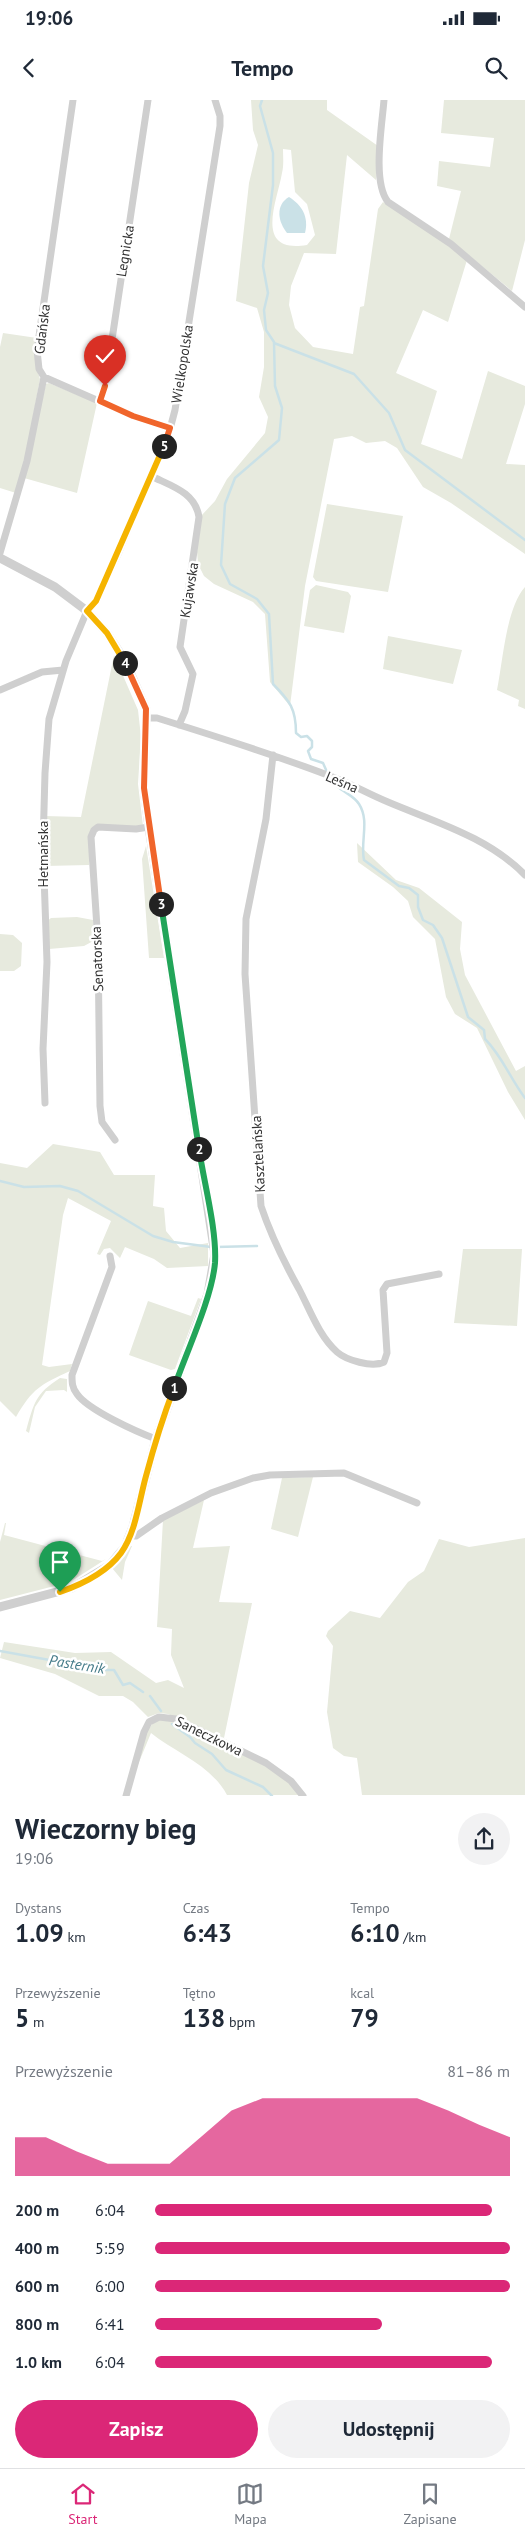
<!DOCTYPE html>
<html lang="pl">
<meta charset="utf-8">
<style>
:root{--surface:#fff;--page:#f2f2f3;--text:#1f2937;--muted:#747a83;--line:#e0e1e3;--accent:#db2777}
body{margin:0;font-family:"PT Sans",sans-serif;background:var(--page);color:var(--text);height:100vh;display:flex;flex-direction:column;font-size:19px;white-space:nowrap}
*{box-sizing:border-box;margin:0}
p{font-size:16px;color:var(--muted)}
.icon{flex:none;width:28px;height:28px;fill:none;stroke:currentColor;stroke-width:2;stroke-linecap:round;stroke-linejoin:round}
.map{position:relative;height:1696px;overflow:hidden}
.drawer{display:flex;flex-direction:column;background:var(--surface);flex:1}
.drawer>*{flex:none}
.pin{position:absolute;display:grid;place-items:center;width:42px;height:42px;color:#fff;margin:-51px -21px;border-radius:50% 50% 50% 0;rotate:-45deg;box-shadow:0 0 5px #0007}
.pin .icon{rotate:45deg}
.km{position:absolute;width:25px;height:25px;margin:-12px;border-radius:50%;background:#222;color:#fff;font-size:14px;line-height:25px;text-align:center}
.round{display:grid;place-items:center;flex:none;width:52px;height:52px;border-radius:26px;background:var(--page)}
.summary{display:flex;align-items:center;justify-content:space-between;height:85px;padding:0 15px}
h1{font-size:28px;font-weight:700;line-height:38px}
.metrics{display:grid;grid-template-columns:repeat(3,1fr);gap:8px;height:85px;padding:5px 15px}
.metrics div{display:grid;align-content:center}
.metrics b{font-size:25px;font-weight:700}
.metrics small{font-size:14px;font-weight:400}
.metrics p{font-size:14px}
.chart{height:140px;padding:10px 15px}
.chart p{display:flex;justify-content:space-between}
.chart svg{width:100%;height:90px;margin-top:5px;fill:var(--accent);opacity:.7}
.button{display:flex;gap:10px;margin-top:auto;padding:10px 15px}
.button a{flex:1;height:58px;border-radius:30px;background:var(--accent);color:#fff;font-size:20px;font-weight:700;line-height:58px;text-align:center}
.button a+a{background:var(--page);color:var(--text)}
ul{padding:0 15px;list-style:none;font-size:16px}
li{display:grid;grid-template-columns:80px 60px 1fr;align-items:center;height:38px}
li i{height:12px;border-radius:6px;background:var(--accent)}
.status{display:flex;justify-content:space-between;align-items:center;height:35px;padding:0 25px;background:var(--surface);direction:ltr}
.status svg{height:14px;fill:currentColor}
header{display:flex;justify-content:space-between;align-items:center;height:65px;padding:0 15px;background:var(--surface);font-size:22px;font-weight:700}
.dock{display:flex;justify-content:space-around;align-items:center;height:70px;border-top:1px solid var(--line);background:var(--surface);font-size:14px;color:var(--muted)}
.dock a{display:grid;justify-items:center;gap:2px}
.dock .on{color:var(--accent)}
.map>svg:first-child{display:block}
.green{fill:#e7eade;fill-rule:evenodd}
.water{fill:#cae1e7}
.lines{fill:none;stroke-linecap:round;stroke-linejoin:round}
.stream{stroke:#cae1e7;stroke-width:2.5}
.minor{stroke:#cfcfcf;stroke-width:7}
.tertiary{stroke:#cfcfcf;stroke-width:9}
.split-1-casing{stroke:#fff;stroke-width:10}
.split-2-casing{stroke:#fff;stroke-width:10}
.split-3-casing{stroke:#fff;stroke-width:10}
.split-4-casing{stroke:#fff;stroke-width:10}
.split-5-casing{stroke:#fff;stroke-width:10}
.split-6-casing{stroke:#fff;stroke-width:10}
.split-1{stroke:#f5b400;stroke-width:6}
.split-2{stroke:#22a559;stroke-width:6}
.split-3{stroke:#22a559;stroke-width:6}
.split-4{stroke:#f0652b;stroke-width:6}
.split-5{stroke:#f5b400;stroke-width:6}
.split-6{stroke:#f0652b;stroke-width:6}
.labels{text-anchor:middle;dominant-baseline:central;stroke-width:5;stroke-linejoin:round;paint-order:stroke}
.street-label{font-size:14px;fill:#323232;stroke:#fff}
.water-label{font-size:15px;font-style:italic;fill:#437a88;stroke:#fff}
</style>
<div class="status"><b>19:06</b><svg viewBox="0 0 49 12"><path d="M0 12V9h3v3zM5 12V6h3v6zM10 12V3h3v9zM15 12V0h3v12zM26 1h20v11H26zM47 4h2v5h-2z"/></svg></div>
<header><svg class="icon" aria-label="back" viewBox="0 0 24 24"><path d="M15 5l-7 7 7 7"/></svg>Tempo<svg class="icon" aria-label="search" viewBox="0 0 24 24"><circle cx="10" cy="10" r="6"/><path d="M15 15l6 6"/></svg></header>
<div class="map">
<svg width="525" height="1696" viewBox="0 0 525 1696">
<rect width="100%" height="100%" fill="#fff"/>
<path class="green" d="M251,0H327V10L378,46L376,80L347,55L336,154L304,153L291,186L289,205L295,228L313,247L353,254L360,207L364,206L378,109L383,102L450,146L467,160L448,222L423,210L396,273L437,291L421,344L462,359L488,271L525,286V304L506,364L525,365V454L451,403L423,387L397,348L385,341L366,343L352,336L334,339L305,486L290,606L270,582L265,514L253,502L214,484L204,476L198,464L197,452L201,416L215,401L227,379L265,333L268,317L259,297L264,267V232L257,208L236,201L249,83L258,45L253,30ZM283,49L291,50L295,92L307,104L315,135L307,145C253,154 277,102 282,73C284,65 283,57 283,49Z
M444,0H525V140L512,191L449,139L461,91L437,86L439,61L490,67L494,38L441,33Z
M3,233L37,238L36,266L40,279L25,360L16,393L0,388V247Z
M49,283L97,303L77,393L24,378L46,284Z
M327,404L403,416L388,492L316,481L313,477Z
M316,485L348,492L351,496L344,533L304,526L310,490Z
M525,487V609L518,606L519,600L497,590C503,561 506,508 525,487Z
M388,536L462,550L453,584L383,569Z
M114,555L138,610L141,637L138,684L143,726L93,727L89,737V765L45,766V716L81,717Z
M357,743L396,780L419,788L462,822L460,849L465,875L516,971L525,966V1020L508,992L477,928L455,914L446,897L435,839L413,817L408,801L393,787L358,762Z
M146,746L164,858H149L142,759Z
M77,817L93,820L95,840L84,846L49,849L47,821L51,818Z
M0,834L13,835L22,843L21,866L14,871H0Z
M53,1044L100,1052L114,1075H155L153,1106L164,1108L166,1131L180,1148L208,1143V1166L167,1168L154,1159L125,1147L120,1158L110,1148L104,1149L100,1155L97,1154L111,1121L68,1098L63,1115L42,1265L49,1267L72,1264L70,1271C40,1285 33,1288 16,1317L0,1301V1063L27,1068Z
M463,1149H522L517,1226L454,1223Z
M198,1198L201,1199L175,1269L171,1270L129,1255L148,1201L191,1216Z
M60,1278L67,1279V1292L64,1290L46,1291L35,1307L29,1333L26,1331C34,1303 35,1294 60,1278Z
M313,1377L298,1437L271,1429L282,1378Z
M204,1400L193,1448L230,1446L219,1502L252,1503L224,1638L168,1614L159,1613L148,1617L133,1602L123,1596H99L55,1574L0,1558L4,1542L75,1553L111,1552L156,1583L168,1580L184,1588L171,1555L172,1529L157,1527L163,1420Z
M5,1423H6L4,1435L102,1461L106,1459L70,1482L0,1500V1442Z
M525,1438V1695H362L357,1658L344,1656L333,1648L327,1612L333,1546L326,1536L328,1531L350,1511L380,1518L408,1482L424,1471L439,1439L469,1447Z
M130,1446H132L125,1462L122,1480L112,1468Z
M170,1619C214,1641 268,1658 301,1695H227C211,1665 176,1653 151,1633L134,1674L146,1633L155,1620Z"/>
<path class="water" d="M289,97C302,105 309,117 305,133H287C278,122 275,105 289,97Z"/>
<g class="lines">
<path class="stream" d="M262,0L260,6L273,53V85L263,166L268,193L264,210L266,230L274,242L275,286L282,308L279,340L235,378L225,404L221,465L230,484L257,499L269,514L273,584C290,601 296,609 296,633L301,637L307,636L312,641V647L308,651L311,659L323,663L327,672
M274,243L354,274L389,313L405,350L525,440
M330,677C337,691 352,693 359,704C370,721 360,742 364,760L399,786L409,788L418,795V807L423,820L433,825L442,838L468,917L484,930L485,939C502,956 510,978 525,998
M0,1081L24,1087L60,1086L78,1091L153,1136L173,1142L211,1147
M216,1147L257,1146
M0,1551L66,1563L82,1562L102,1570H114L123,1585L130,1583L143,1592
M150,1596L161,1611
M172,1624L190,1637L195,1643L212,1654L226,1670L263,1687L272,1696"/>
<path class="minor" d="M384,0C382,26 372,82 388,102L451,144L525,207
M44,277L133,316L170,329
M100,301L105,286L148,0
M151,376C171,386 195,392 199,417L180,547L193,574L185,611L179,625
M0,453L27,361L44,277L39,269L37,250L73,0
M0,590L42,572L63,570
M147,618H157C215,636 273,654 330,676C350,683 368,694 388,702C435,722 488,737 525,775
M273,655L266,719L246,819L245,874L261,1106C271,1136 284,1162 299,1189C310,1210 319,1236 337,1252C346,1260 372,1268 384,1262L387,1253L383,1190L387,1184L439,1174
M45,1003L43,949L47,862L43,746L45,673L49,619L66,561L87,511L96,501L119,452L170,329L175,310L220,26V16L215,0
M115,1040L102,1022L100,1006L98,843L91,737L94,730L98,727L136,729L149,727
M110,1156L112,1167L72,1275C72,1282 72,1288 77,1294C88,1310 137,1332 156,1339
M130,1436H136L162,1418L211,1393L253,1378L270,1375L344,1373L417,1403
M126,1696L144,1632L149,1622L159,1617L176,1619L266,1663L291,1681L303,1696"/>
<path class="tertiary" d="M0,458L55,487L87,511L107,533L126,563L146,609L144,688L149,727L215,1154L208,1194L156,1339L133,1427L125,1447L110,1465L72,1488L0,1507"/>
</g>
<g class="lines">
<defs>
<path id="split-1" d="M60,1492C83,1484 107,1472 121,1453C136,1432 139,1401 146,1376C154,1346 163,1317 174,1288"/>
<path id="split-2" d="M174,1288C186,1253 212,1198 215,1163C217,1130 204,1083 199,1049"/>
<path id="split-3" d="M161,804L199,1049"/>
<path id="split-4" d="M125,563L146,609L144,688L161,804"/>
<path id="split-5" d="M125,563L107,533L87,511L96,501L164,346"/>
<path id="split-6" d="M105,286L100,301L133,316L170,328L164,346"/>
</defs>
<use href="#split-1" class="split-1-casing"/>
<use href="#split-2" class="split-2-casing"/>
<use href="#split-3" class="split-3-casing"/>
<use href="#split-4" class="split-4-casing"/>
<use href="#split-5" class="split-5-casing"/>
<use href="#split-6" class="split-6-casing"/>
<use href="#split-1" class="split-1"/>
<use href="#split-2" class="split-2"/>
<use href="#split-3" class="split-3"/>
<use href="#split-4" class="split-4"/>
<use href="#split-5" class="split-5"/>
<use href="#split-6" class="split-6"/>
</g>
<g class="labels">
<g class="street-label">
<text transform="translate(125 151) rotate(-81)">Legnicka</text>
<text transform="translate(42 229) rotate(-83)">Gdańska</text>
<text transform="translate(182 264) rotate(-81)">Wielkopolska</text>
<text transform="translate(189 490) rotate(-81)">Kujawska</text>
<text transform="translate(342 682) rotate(23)">Leśna</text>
<text transform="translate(43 754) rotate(-90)">Hetmańska</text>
<text transform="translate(97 859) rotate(-92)">Senatorska</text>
<text transform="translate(258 1054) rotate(-93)">Kasztelańska</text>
<text transform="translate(209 1636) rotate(26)">Saneczkowa</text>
</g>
<g class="water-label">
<text transform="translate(77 1564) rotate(9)">Pasternik</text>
</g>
</g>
</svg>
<div class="pin" style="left:60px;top:1492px;background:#1e9e55"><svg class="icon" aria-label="arrive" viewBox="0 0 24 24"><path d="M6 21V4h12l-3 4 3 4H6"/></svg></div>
<div class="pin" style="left:105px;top:286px;background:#d93025"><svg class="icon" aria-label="check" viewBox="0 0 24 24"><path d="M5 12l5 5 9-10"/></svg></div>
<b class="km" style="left:174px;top:1288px">1</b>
<b class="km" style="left:199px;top:1049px">2</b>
<b class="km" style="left:161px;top:804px">3</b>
<b class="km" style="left:125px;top:563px">4</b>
<b class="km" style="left:164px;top:346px">5</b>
</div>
<section class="drawer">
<div class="summary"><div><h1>Wieczorny bieg</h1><p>19:06</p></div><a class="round"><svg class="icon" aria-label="share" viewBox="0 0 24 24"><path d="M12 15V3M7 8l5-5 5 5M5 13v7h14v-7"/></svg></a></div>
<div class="metrics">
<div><p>Dystans</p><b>1.09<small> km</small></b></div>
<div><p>Czas</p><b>6:43</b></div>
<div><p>Tempo</p><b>6:10<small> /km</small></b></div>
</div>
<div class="metrics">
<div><p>Przewyższenie</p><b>5<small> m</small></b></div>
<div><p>Tętno</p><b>138<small> bpm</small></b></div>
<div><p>kcal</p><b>79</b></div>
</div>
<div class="chart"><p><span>Przewyższenie</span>81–86 m</p>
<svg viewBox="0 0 160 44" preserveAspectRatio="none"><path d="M0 44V25L10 25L20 32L30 38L40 38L50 38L60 25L70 12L80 6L90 6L100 6L110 6L120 6L130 6L140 12L150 19L160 25V44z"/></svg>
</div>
<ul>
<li><b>200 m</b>6:04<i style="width:95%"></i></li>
<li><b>400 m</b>5:59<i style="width:100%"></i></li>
<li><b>600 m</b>6:00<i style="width:100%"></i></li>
<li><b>800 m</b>6:41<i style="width:64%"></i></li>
<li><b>1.0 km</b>6:04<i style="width:95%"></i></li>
</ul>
<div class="button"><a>Zapisz</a><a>Udostępnij</a></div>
</section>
<nav class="dock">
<a class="on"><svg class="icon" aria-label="home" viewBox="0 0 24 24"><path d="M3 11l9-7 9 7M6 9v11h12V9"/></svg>Start</a>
<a><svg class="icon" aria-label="map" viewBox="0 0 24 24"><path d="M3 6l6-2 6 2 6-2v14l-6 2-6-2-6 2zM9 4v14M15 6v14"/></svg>Mapa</a>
<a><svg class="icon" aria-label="saved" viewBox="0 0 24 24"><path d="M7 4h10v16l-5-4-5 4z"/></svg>Zapisane</a>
</nav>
